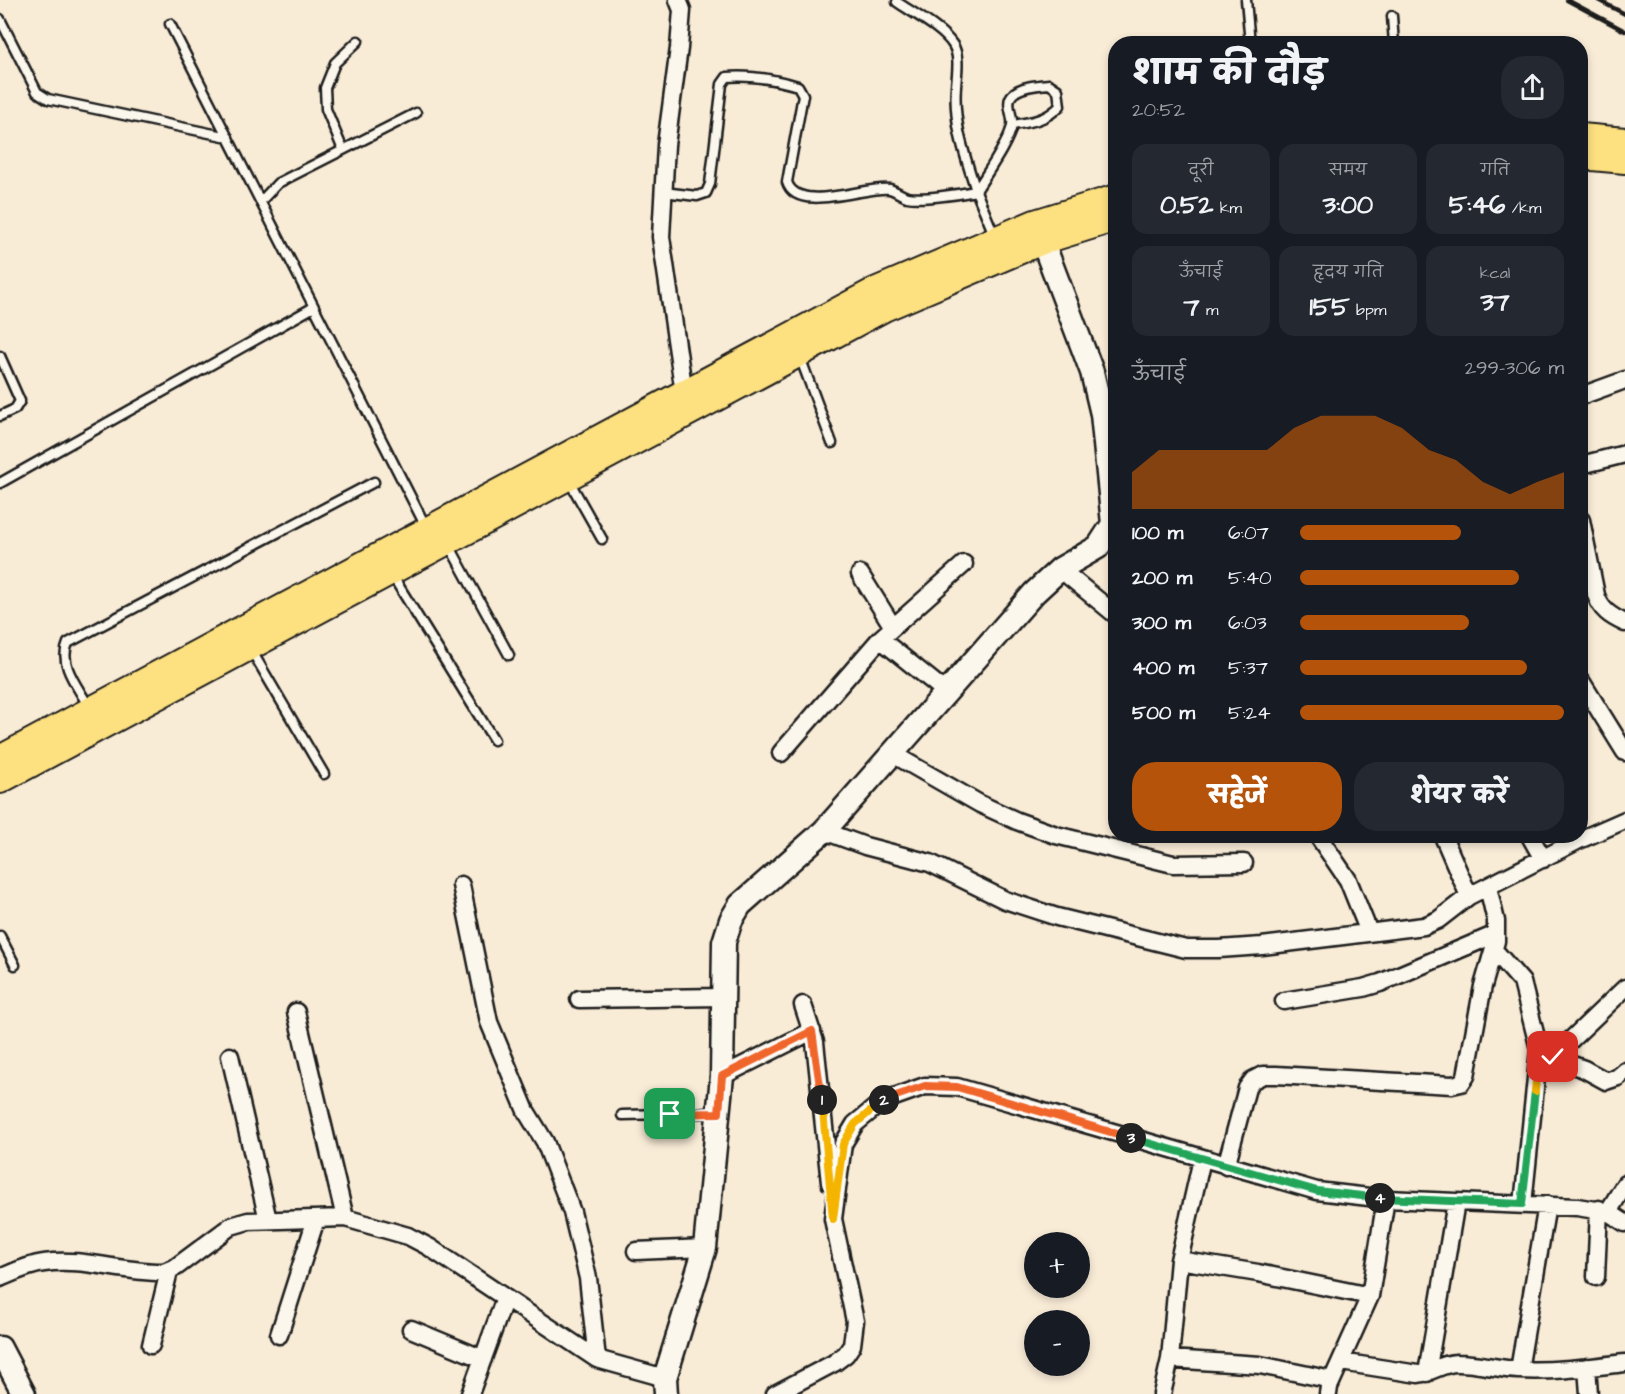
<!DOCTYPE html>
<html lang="hi">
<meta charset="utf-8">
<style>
:root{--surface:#171b24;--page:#242831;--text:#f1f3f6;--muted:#9ea1a6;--accent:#b45309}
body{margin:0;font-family:"Architects Daughter","Playpen Sans Deva",sans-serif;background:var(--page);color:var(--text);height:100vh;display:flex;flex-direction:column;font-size:22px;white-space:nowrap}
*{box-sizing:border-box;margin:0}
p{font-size:20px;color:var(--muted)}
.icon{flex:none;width:33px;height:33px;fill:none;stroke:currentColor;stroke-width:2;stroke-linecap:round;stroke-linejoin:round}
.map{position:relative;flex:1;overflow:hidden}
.details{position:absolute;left:1108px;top:36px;width:480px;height:807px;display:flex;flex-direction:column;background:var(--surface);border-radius:24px;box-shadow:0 3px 9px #0003}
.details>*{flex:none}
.tools{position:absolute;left:1024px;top:1232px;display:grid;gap:12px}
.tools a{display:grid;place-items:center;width:66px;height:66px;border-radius:50%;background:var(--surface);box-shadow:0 3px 9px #0003;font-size:30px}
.pin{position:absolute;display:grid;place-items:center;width:51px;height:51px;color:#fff;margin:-26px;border-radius:12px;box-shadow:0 3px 9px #0006}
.km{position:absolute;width:30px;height:30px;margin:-15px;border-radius:50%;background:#222;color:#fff;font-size:16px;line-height:30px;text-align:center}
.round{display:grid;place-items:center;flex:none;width:63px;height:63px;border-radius:24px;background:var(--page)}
.head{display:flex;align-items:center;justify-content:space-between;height:102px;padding:0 24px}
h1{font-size:33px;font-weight:800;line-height:45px}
.metrics{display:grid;grid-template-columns:repeat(3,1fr);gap:9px;height:102px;padding:6px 24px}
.metrics div{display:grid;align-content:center;border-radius:15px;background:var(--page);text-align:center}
.metrics b{font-size:26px;font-weight:800}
.metrics small{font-size:16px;font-weight:400}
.metrics p{font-size:16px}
.chart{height:168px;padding:12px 24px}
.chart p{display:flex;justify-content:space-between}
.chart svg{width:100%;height:108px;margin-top:6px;fill:var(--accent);opacity:.7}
.action{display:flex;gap:12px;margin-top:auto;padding:12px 24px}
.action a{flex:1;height:69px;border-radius:24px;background:var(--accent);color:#fff;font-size:24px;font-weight:800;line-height:69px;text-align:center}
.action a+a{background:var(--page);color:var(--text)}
ul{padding:0 24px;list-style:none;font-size:20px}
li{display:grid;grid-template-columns:96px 72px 1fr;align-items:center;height:45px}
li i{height:15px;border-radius:8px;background:var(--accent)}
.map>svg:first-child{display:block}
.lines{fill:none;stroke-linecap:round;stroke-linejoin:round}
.lane-casing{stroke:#1c1c1c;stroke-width:13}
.street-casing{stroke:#1c1c1c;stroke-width:21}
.secondary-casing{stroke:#1c1c1c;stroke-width:27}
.primary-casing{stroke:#1c1c1c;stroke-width:30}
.lane{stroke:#fbf7ec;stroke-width:8}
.street{stroke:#fbf7ec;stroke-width:16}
.secondary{stroke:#fbf7ec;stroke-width:22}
.primary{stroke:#fde080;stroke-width:26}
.rail{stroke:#1c1c1c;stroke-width:4.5}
.split-1-casing{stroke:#fff;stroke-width:12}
.split-2-casing{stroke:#fff;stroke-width:12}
.split-3-casing{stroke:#fff;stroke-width:12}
.split-4-casing{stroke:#fff;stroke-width:12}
.split-5-casing{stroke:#fff;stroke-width:12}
.split-6-casing{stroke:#fff;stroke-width:12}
.split-1{stroke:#f0652b;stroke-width:8}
.split-2{stroke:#f5b400;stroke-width:8}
.split-3{stroke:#f0652b;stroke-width:8}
.split-4{stroke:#22a559;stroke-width:8}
.split-5{stroke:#22a559;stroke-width:8}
.split-6{stroke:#f5b400;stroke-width:8}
</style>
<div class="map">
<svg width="1625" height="1394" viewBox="0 0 1625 1394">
<rect width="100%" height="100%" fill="#f9ecd7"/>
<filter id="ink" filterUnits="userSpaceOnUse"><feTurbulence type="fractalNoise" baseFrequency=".0167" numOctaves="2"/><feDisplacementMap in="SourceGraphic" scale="12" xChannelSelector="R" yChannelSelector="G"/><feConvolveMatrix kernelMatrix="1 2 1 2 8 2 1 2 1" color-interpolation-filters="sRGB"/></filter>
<g filter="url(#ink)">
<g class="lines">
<defs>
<path id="lane" d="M1246,0L1250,44
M897,2C913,13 943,29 953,45C960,56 957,73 956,86C953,124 965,155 976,191C985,176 1010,141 1012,125C1014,116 1004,102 1013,94C1021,86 1038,85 1049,84L1058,90L1060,106C1046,120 1032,122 1013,125
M1392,16L1394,44
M0,19L37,92L48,99L228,137
M170,24L426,527
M343,150L326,109L325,88L335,63L358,41
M663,192L697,196L706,193L710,184L722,84L727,77C749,75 777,80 798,86L803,95L787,182C797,215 867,185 890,189C896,191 901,195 907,197C922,200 960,194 976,191L995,237
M261,201L278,183L416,113
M0,356L20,401L15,409L0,416
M800,357L832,443
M568,479L602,539
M0,483L314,307
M449,545L509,655
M392,575L494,740
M250,648L324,774
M89,707C79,688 58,665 68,643L374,482
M0,936L15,965
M622,1115L717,1113"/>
<path id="street" d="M678,0L682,10L679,48L666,145L661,237L684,393
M1581,396L1625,380
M1581,465L1625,454
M1581,520L1596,595C1601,610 1610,616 1625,623
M1060,569L1116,615
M860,574L893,627
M880,639L946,692
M1581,681L1625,752
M781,753L880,639L964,564
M891,753L980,804L1017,821L1056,835L1173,864L1244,863
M824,831L865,846L930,863L1005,900L1057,917L1186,949H1219L1262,946L1424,926L1438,920L1469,896L1577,841L1625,820
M1318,836L1348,880L1369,932
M1443,836L1469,896
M1530,836L1543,859
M461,885L489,1022L526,1111L545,1142L572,1212L588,1278L597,1359
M1494,950L1522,982L1539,1049L1547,1056L1584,1069L1606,1081L1618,1077L1625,1071
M579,999L724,997
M1284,1001L1363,988L1380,983L1496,934
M803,1005L815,1042L830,1183
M296,1012L345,1218
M230,1056L268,1220
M1553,1057L1625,988
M722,1076L812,1031
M1226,1166L1247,1088L1253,1080L1263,1075H1276L1452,1085L1461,1083L1466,1076L1483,986L1496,941V921L1488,887
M1523,1204L1539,1049
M1608,1212L1625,1184
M636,1251L705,1248
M1179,1260L1258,1273L1370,1296
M1596,1277L1599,1209
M0,1278C14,1272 28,1265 44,1263C83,1257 124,1273 164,1272L176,1267L231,1226L248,1221L345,1218L408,1236L429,1247L597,1359L665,1378
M411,1329L483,1359
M279,1335L316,1219
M151,1345L169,1271
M1170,1359L1260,1365L1332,1380
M1341,1362L1418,1374C1432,1373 1444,1362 1458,1363C1478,1363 1498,1369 1518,1370C1554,1372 1590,1367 1625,1363
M1587,1367L1589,1394
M1519,1370L1547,1205
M1427,1373L1456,1202
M470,1394L505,1298
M775,1394L834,1363L846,1354L852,1345L855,1321L833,1219L843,1144L855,1124L883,1101L925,1086L957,1087L1317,1191L1386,1199L1577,1207L1608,1212L1625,1223
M1162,1394L1170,1359L1179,1260L1202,1159
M1328,1394L1329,1387L1370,1296L1386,1199"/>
<path id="secondary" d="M0,1348L24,1394
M666,1394L665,1378L705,1248L722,1076L724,942L731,920L740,905L824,831L1034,593L1060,569L1098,547L1113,524L1102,414L1092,372L1036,224"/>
<path id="primary" d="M1581,137L1625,141
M1581,156L1625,160
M0,759L875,291L1035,223L1116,198
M0,780L884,308L1042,241L1116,218"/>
</defs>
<use href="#lane" class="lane-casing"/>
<use href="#street" class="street-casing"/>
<use href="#secondary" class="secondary-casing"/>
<use href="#primary" class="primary-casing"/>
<use href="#lane" class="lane"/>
<use href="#street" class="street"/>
<use href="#secondary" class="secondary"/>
<use href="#primary" class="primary"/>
<path class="rail" d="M1567,0L1625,31
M1598,0L1625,14"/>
</g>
</g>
<g class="lines" filter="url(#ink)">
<defs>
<path id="split-1" d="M670,1114L719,1113L722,1076L812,1031L822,1100"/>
<path id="split-2" d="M822,1100L833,1219L843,1144L855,1124L884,1100"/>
<path id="split-3" d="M884,1100L925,1086L957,1087L1131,1138"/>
<path id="split-4" d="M1131,1138L1317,1191L1380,1198"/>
<path id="split-5" d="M1380,1198L1522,1204L1535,1091"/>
<path id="split-6" d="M1535,1091L1539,1049L1542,1053L1553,1057"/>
</defs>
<use href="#split-1" class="split-1-casing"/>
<use href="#split-2" class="split-2-casing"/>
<use href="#split-3" class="split-3-casing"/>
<use href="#split-4" class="split-4-casing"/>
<use href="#split-5" class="split-5-casing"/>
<use href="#split-6" class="split-6-casing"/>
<use href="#split-1" class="split-1"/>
<use href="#split-2" class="split-2"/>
<use href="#split-3" class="split-3"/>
<use href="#split-4" class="split-4"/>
<use href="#split-5" class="split-5"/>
<use href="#split-6" class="split-6"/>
</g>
</svg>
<div class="tools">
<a>+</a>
<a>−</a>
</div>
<div class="pin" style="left:670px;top:1114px;background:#1e9e55"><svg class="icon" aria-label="arrive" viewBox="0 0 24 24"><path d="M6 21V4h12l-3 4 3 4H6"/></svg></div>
<div class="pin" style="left:1553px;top:1057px;background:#d93025"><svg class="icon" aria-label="check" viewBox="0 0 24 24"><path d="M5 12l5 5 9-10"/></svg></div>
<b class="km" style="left:822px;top:1100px">1</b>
<b class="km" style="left:884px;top:1100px">2</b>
<b class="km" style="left:1131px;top:1138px">3</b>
<b class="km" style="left:1380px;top:1198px">4</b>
<section class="details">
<div class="head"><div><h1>शाम की दौड़</h1><p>20:52</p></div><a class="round"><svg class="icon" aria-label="share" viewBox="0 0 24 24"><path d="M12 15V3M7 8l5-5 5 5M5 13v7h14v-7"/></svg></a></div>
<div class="metrics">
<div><p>दूरी</p><b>0.52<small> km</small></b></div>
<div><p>समय</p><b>3:00</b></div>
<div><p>गति</p><b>5:46<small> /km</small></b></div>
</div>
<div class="metrics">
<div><p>ऊँचाई</p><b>7<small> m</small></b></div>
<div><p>हृदय गति</p><b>155<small> bpm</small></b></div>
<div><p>kcal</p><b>37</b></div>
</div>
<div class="chart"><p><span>ऊँचाई</span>299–306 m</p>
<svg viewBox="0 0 160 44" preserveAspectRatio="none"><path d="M0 44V29L10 20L20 20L30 20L40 20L50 20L60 11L70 6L80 6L90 6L100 11L110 20L120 24L130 33L140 38L150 33L160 29V44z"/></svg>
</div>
<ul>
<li><b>100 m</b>6:07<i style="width:61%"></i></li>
<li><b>200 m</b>5:40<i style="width:83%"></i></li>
<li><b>300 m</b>6:03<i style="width:64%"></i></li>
<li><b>400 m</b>5:37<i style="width:86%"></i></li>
<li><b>500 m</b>5:24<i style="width:100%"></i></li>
</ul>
<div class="action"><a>सहेजें</a><a>शेयर करें</a></div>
</section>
</div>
